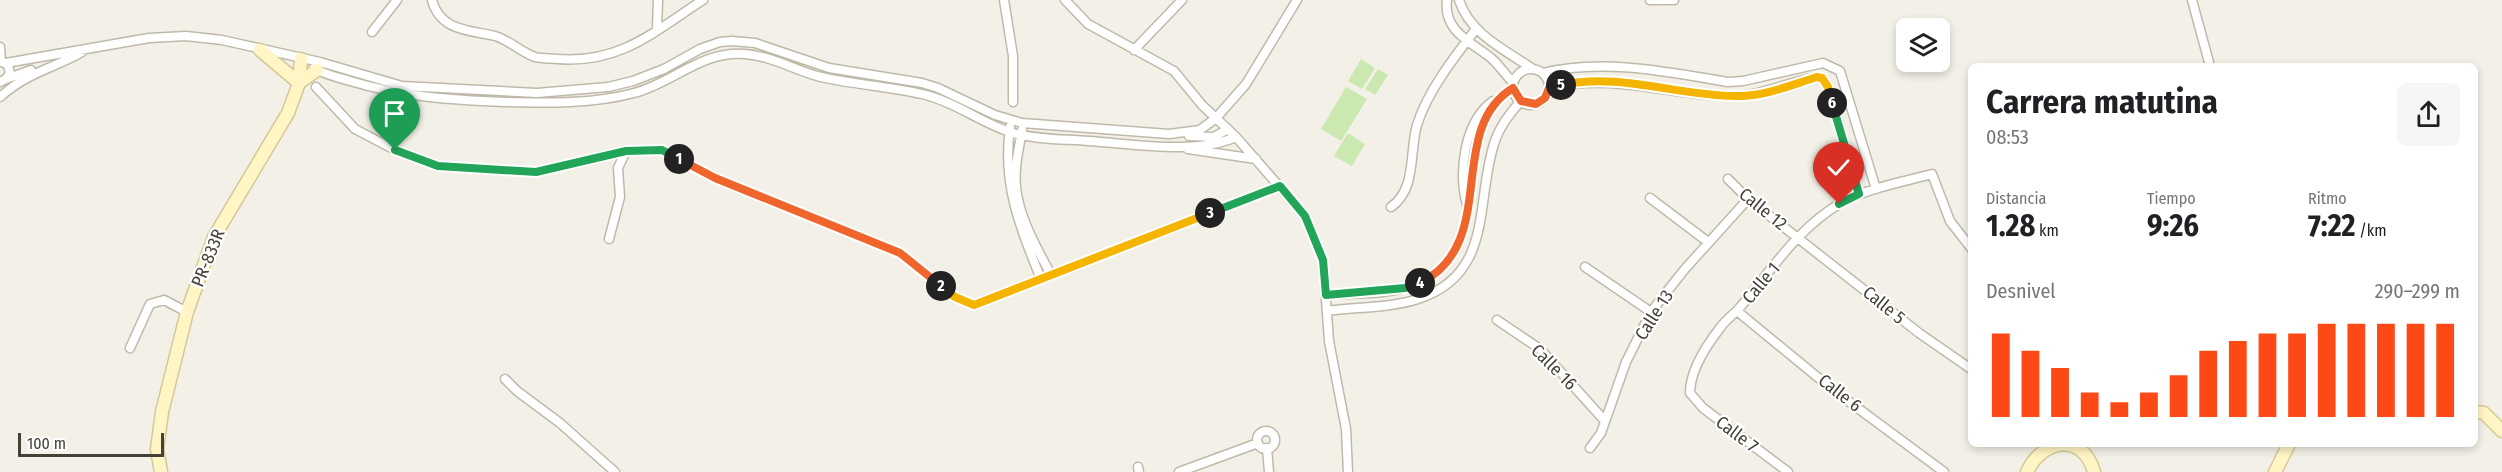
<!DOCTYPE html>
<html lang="es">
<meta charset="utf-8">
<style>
:root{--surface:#fff;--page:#f6f6f6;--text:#202124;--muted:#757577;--accent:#fc4915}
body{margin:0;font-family:"Fira Sans Condensed",sans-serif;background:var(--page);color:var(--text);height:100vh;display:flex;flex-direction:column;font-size:22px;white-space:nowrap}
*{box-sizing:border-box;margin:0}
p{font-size:20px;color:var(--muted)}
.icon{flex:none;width:33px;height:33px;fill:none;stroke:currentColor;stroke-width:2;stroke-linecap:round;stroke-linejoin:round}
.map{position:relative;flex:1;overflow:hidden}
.panel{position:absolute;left:1968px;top:63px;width:510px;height:384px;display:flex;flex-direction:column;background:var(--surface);border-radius:9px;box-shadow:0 3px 9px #0003}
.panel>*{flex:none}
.controls{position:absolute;left:1896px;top:18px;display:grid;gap:12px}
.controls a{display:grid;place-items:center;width:54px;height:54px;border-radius:9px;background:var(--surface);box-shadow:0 3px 9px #0003;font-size:30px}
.scale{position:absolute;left:18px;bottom:15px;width:146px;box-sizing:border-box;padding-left:6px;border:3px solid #464136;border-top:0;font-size:16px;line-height:21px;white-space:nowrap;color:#464136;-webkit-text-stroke:4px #fff;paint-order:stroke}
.pin{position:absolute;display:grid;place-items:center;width:51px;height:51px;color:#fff;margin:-62px -26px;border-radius:50% 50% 50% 0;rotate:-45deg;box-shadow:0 0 6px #0007}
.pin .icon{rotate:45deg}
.km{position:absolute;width:30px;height:30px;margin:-15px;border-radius:50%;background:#222;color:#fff;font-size:16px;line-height:30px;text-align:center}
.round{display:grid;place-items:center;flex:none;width:63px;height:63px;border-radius:9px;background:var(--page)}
.summary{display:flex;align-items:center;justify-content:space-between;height:102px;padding:0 18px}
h1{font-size:33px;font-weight:700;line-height:45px}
.stats{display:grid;grid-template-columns:repeat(3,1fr);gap:9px;height:102px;padding:6px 18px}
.stats div{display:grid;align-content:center}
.stats b{font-size:30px;font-weight:700}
.stats small{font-size:16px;font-weight:400}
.stats p{font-size:16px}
.chart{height:168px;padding:12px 18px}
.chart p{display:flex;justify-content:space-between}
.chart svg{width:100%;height:108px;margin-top:6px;stroke:var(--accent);stroke-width:6}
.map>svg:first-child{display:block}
.green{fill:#cae8af}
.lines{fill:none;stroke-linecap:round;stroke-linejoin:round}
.street-casing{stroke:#bfb9a9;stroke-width:11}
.secondary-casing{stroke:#d4c896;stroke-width:15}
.street{stroke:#fff;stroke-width:8}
.secondary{stroke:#fff5c5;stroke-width:12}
.split-1-casing{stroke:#fff;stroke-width:12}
.split-2-casing{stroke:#fff;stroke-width:12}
.split-3-casing{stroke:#fff;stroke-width:12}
.split-4-casing{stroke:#fff;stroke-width:12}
.split-5-casing{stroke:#fff;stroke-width:12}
.split-6-casing{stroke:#fff;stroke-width:12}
.split-7-casing{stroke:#fff;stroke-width:12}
.split-1{stroke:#22a559;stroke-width:8}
.split-2{stroke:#f0652b;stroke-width:8}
.split-3{stroke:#f5b400;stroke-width:8}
.split-4{stroke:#22a559;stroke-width:8}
.split-5{stroke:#f0652b;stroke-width:8}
.split-6{stroke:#f5b400;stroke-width:8}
.split-7{stroke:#22a559;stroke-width:8}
.labels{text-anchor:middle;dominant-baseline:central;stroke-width:4.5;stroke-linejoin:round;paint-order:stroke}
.street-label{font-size:18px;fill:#464136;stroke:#fff}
</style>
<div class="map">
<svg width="2502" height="472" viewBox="0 0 2502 472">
<rect width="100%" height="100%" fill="#f3f1e7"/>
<path class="green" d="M1361,59L1375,68L1362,89L1348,81Z
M1378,69L1388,75L1375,95L1365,89Z
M1346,87L1367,99L1341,141L1321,129Z
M1348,133L1365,144L1352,166L1334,156Z"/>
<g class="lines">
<defs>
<path id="street" d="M432,0C440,31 469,30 495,36C509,40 521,52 535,57C542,59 551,58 558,59C620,64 655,31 703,0
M1004,0L1013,56V102
M1065,0L1088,24L1174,71L1202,105L1236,137L1305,216L1323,260L1329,341L1346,429L1348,472
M1447,0C1443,31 1471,42 1491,58C1499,65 1506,75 1513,83
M1459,0C1470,34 1505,50 1533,69
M1650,0H1674
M2192,0L2210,66
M657,29L658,0
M372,32L397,0
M0,47L1,61
M1134,50L1182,0
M0,61L8,65L10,73L6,79L0,82
M6,63L149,38L186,36L222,40L320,62L402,86L537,93L608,87L633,81L664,69L700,49L720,42L732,41L755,43L829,68L922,83L938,88L995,115L1022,123L1169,134L1200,130L1216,118L1246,84L1297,0
M314,68C325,75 338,77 350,81C403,97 451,100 506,102C548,103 593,104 634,93C673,83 702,50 745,54C771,56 793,69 817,76C853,85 890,86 926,95C957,103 983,124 1013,133C1038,140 1064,139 1089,141C1134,144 1195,155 1236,137
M1513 87a18 18 0 1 1 36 0a18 18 0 1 1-36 0Z
M1543,73C1602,58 1668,72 1728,82L1743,81L1823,63L1840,71L1876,189
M6,79L31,70
M316,87L355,129L395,150L438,166L536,172L626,151L662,150L715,178L900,253L955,297L974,305L1280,186
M1549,88C1618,72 1670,97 1737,96C1764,96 1800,76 1822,78L1828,87L1859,194
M0,97C28,72 52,69 82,52
M1010,127C1002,184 1020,228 1041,279
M1022,130C1019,149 1014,167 1016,187C1019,218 1037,248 1051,275
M1189,136L1214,137L1228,129
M1188,149L1256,159
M1728,179L1748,199L1919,333L1971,369
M1650,198L1708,242
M1467,205C1458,172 1464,122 1493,101
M1391,207C1417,189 1409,152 1417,125C1427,92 1455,56 1476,29
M609,239L620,197L618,168L626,151
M1585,267L1651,312
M1326,295C1353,293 1392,295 1417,284C1502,248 1443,131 1513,88
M1327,311C1356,307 1390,308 1418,299C1494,274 1475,203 1494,144C1499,127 1509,114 1521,101
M1737,311L1832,389L1944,472
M1497,320L1540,349L1604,420
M130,348L150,304L164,300L187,312
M505,379L517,391L560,423L615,472
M1257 440a9 9 0 1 1 18 0a9 9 0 1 1-18 0Z
M1267,448L1269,472
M1590,448L1601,433L1626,362L1651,312L1684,270L1748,199
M1138,467L1139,472
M1179,472L1258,443
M1788,472L1703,408L1690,393C1690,370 1706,346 1720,328C1726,319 1736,313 1742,305C1771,270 1800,226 1841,203C1868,188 1902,182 1932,174L1950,221L1971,248"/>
<path id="secondary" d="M260,50L299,83L317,70
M2475,412L2484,413L2502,431
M161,472L157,449L162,412L187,312L214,237L288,113L299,83L301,59
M2027,472C2042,439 2083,432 2094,472
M2275,472L2289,444"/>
</defs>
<use href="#street" class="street-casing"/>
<use href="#secondary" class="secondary-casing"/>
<use href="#street" class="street"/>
<use href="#secondary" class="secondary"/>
</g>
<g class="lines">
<defs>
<path id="split-1" d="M395,150L438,166L536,172L626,151L662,150L679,159"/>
<path id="split-2" d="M679,159L715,178L900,253L941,286"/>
<path id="split-3" d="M941,286L955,297L974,305L1210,213"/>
<path id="split-4" d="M1210,213L1280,186L1305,216L1323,260L1326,295L1405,288L1420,283"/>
<path id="split-5" d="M1420,283C1501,243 1444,130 1513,88L1521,101L1536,104L1545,98L1549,88L1561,85"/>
<path id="split-6" d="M1561,85C1619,72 1678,96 1736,96C1763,97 1791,85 1817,77L1822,78L1828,87L1832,103"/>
<path id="split-7" d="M1832,103L1859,194L1839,204"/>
</defs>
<use href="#split-1" class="split-1-casing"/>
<use href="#split-2" class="split-2-casing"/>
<use href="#split-3" class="split-3-casing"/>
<use href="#split-4" class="split-4-casing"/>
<use href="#split-5" class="split-5-casing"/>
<use href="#split-6" class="split-6-casing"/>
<use href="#split-7" class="split-7-casing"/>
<use href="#split-1" class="split-1"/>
<use href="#split-2" class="split-2"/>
<use href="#split-3" class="split-3"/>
<use href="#split-4" class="split-4"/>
<use href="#split-5" class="split-5"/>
<use href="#split-6" class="split-6"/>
<use href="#split-7" class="split-7"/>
</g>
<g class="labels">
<g class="street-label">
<text transform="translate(1763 209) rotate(39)">Calle 12</text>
<text transform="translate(208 258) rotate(-68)">PR-833R</text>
<text transform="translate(1761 283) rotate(-50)">Calle 1</text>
<text transform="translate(1884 305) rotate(39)">Calle 5</text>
<text transform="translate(1654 315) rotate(-58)">Calle 13</text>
<text transform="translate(1554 367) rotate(45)">Calle 16</text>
<text transform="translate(1840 393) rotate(38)">Calle 6</text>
<text transform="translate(1737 434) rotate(37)">Calle 7</text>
</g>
</g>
</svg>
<div class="controls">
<a><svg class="icon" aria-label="layers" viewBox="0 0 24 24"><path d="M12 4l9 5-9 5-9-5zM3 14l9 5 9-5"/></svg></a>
</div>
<div class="scale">100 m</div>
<div class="pin" style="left:395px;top:150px;background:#1e9e55"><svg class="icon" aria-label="arrive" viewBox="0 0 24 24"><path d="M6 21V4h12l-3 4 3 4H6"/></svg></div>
<div class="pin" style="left:1839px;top:204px;background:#d93025"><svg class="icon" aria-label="check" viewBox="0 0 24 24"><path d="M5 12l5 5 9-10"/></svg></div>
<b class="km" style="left:679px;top:159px">1</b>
<b class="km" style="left:941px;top:286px">2</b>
<b class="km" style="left:1210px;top:213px">3</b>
<b class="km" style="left:1420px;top:283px">4</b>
<b class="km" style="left:1561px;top:85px">5</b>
<b class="km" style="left:1832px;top:103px">6</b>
<section class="panel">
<div class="summary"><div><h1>Carrera matutina</h1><p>08:53</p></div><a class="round"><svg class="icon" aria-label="share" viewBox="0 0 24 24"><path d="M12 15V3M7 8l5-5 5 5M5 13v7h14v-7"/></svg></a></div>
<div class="stats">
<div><p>Distancia</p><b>1.28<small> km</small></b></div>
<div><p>Tiempo</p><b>9:26</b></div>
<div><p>Ritmo</p><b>7:22<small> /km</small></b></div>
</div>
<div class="chart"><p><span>Desnivel</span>290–299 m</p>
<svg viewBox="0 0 160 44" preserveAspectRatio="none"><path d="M5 44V10M15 44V17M25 44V24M35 44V34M45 44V38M55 44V34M65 44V27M75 44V17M85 44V13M95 44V10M105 44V10M115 44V6M125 44V6M135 44V6M145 44V6M155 44V6"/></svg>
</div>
</section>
</div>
